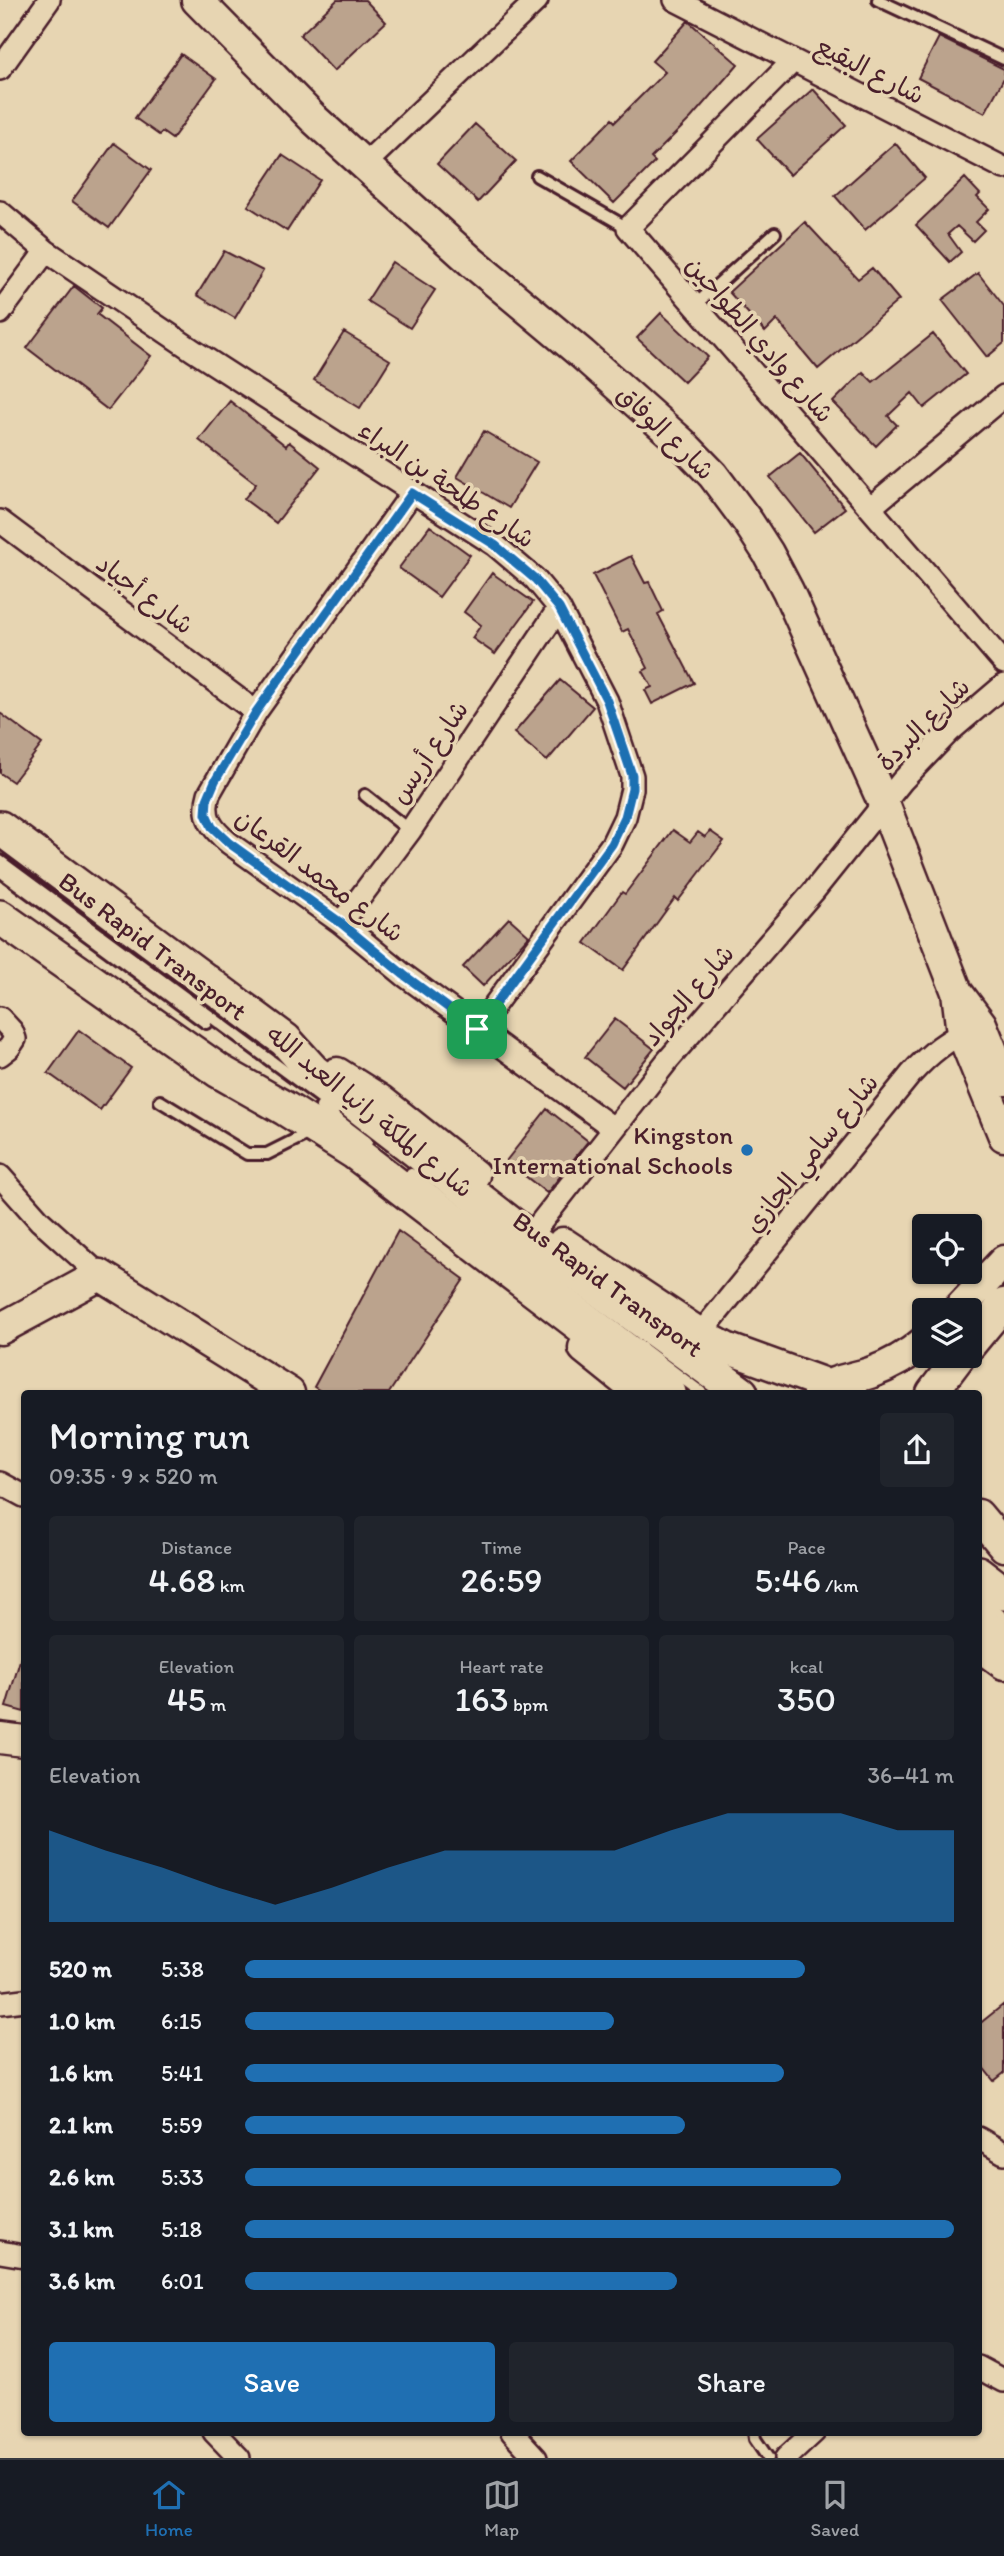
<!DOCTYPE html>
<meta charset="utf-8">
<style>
:root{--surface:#171b24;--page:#20242c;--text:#f1f3f6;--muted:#9ea1a6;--line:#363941;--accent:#1f6fb2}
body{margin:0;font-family:Itim,"Playpen Sans Arabic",sans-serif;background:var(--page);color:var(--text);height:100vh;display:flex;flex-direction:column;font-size:26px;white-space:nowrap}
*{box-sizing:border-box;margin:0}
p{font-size:23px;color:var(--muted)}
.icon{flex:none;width:38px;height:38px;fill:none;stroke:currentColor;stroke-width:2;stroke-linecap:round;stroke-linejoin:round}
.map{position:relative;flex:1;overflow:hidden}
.details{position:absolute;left:21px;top:1390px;width:961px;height:1046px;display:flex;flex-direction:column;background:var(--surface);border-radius:7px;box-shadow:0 2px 5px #0004}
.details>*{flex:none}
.fabs{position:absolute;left:912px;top:1214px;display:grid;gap:14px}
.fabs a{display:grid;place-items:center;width:70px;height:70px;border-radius:7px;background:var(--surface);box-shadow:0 2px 5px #0004;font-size:35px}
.pin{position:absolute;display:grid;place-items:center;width:60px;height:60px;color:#fff;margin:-30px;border-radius:14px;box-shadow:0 4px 10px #0006}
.round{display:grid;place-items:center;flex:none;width:74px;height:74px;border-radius:7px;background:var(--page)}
.headline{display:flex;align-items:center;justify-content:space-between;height:119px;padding:0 28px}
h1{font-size:38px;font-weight:600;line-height:52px}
.figures{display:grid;grid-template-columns:repeat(3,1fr);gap:10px;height:119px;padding:7px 28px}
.figures div{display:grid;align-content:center;border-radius:7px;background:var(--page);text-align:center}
.figures b{font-size:35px;font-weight:600}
.figures small{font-size:19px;font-weight:400}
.figures p{font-size:19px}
.chart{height:196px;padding:14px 28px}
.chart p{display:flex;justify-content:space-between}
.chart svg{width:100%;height:126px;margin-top:7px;fill:var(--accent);opacity:.7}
.action{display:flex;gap:14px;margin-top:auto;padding:14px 28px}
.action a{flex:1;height:80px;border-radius:7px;background:var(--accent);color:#fff;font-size:28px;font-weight:600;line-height:80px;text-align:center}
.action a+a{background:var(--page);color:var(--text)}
ul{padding:0 28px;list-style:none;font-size:23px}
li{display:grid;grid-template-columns:112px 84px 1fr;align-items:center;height:52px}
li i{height:18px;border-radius:9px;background:var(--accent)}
.tab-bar{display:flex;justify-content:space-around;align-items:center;height:98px;border-top:2px solid var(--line);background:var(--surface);font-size:19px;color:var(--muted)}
.tab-bar a{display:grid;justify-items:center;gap:4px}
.tab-bar .on{color:var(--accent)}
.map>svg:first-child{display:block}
.building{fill:#bba38d;stroke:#4a1f2b;stroke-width:2}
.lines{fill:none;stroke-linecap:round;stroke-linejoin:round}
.lane-casing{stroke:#4a1f2b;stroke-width:16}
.street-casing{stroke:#4a1f2b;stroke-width:26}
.secondary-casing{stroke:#4a1f2b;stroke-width:35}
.primary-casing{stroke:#4a1f2b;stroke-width:38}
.lane{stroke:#e7d5b2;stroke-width:10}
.street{stroke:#e7d5b2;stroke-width:21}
.secondary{stroke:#e7d5b2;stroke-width:30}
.primary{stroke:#e7d5b2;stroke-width:33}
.route-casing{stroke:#fff;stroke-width:14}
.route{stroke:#1f6fb2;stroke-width:9}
.poi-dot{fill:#1f6fb2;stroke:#e7d5b2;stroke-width:2.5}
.labels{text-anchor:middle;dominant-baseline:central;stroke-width:7;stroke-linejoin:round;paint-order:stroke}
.street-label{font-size:26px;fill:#4a1f2b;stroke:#e7d5b2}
.poi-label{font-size:26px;fill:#4a1f2b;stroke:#e7d5b2;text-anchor:end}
</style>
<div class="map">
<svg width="1004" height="2458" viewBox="0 0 1004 2458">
<rect width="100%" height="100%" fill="#e7d5b2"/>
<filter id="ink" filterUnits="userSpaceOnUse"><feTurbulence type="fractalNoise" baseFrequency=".0143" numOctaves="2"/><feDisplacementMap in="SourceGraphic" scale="14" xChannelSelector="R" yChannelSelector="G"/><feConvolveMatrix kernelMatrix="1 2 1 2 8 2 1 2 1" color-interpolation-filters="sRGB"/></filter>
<g filter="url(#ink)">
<path class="building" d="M337,0H365L386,22L334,71L300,35Z
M688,21L738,64L691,118L651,158L655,162L614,203L571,161L612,119L615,122L665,72L652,61Z
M939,37L1004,69V78L985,113L918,78Z
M181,54L216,79L172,139L162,132L159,135L135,118Z
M813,89L846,125L790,175L757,139Z
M475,124L516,161L478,202L437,164Z
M114,143L151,170L109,228L72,201Z
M895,143L925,178L865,230L835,196Z
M282,155L320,180L287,231L248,206Z
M965,178L980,194L977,197L989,209L976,222L984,230L973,241L957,226L948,234L961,252L950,262L916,225Z
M805,222L858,279L872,268L899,300L818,369L777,320L765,332L729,292Z
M224,251L263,271L235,318L197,295Z
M392,262L435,290L410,328L367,301Z
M978,273L1004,306V343L987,357L942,300Z
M74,286L102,308L97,314L151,356L108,410L27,348Z
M661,313L708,357L684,382L637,338Z
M344,332L390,360L360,408L314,380Z
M933,334L966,374L924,408L912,393L888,416L897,425L876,446L833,402L863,372L873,382Z
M230,401L286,446L289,442L320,467L276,523L244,499L256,484L199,440Z
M484,431L537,462L509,508L457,477Z
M800,453L845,508L814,532L770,477Z
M430,526L470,555L439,597L399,568Z
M631,556L645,583L649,582L663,611L658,614L694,683L652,704L645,690L652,687L643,671L648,668L628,629L622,632L593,575Z
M492,573L533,602L495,654L472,638L481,625L464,612Z
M560,680L593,707L547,761L514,733Z
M0,713L42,744L13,782L0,773Z
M673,830L690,842L698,832L705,837L710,831L724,841L678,901L675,898L623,970L585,943L622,892L625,894Z
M509,918L529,936L483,986L463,967Z
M615,1019L654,1049L623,1087L585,1057Z
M79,1030L131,1068L100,1110L48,1073Z
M547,1109L588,1141L547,1193L506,1161Z
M398,1231L464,1279L389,1393H324L314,1387Z
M21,1657L24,1658V1712L6,1707Z
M1004,2004V2073L994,2081L978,2061V2025Z"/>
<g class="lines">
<defs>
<path id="lane" d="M878,0L1004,59
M537,176L628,228
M694,306L775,233
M365,795L410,831
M0,861L336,1109
M0,871L206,1023
M160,1101L247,1154H267L305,1135
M321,1107L367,1142
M411,1174L702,1393
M978,1598L1004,1618
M754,2432L755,2439L768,2458"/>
<path id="street" d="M675,0L1004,168
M792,62L628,228L1004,663
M0,69L49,0
M365,164L537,0
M0,212L46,251L194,351L495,545L535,579L559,608L607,701L632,776V789L625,817L612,844L477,1029
M0,313L46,251
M412,493L256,712L209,794C202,817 212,829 229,843L341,923L404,975L613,1128
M871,507L1004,396
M0,521L256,712
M341,923L410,831L559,608
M0,1018L12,1031L15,1039L9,1048L0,1055
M0,1176L40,1221L100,1275
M538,1226L668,1060L813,892L902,781L950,731L1004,685
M700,1334L911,1074C930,1053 948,1039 973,1028
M0,1483L24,1496
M0,2003L24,2000
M978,2138L1004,2153
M0,2252L24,2256
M978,2367L1004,2381
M214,2432L239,2458
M512,2432L536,2458
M786,2458L814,2432"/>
<path id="secondary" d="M197,0L315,120L473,263L582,354L681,442L713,475L748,522L768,553L788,591L884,804L957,992L962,1033L1004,1136
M957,992L981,1024L1004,1080
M337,1073L380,1100L474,1175
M563,1243L700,1334L726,1348L820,1382
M957,1311L1004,1261
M0,1329L100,1275L289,1393
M970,1345L1004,1304
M584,1348L640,1393
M818,1393C831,1380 852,1379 870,1373C889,1366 909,1355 924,1342
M932,1393L960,1356
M978,1515L1004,1546
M978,1645L1004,1664
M0,1738L24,1741"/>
<path id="primary" d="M0,828L285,1040L313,1071L533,1241L741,1393
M0,917L219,1071L286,1109L354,1152L669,1393
M978,1573L1004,1593
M978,1622L1004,1641"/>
</defs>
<use href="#lane" class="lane-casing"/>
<use href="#street" class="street-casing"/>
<use href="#secondary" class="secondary-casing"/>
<use href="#primary" class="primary-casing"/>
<use href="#lane" class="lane"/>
<use href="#street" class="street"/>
<use href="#secondary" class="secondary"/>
<use href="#primary" class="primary"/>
</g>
</g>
<g class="lines" filter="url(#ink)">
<defs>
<path id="route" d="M412,493L495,545L535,579L559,608L607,701L632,775V789L625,817L612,844L477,1029L404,975L341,923L229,843L212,827L206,814L207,800L215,781L256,712Z"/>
</defs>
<use href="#route" class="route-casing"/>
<use href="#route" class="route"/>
</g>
<circle class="poi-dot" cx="747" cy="1150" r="7"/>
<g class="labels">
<g class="street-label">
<text transform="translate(870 70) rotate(27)">شارع البقيع</text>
<text transform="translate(760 339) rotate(49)">شارع وادي الطواحين</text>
<text transform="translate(666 432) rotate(44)">شارع الوفاق</text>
<text transform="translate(447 484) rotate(34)">شارع طلحة بن البراء</text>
<text transform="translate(145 594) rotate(37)">شارع أجياد</text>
<text transform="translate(923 724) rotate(-45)">شارع البردة</text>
<text transform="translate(429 752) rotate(-56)">شارع أريس</text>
<text transform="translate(320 875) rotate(37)">شارع محمد القرعان</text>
<text transform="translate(153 946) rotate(37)">Bus Rapid Transport</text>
<text transform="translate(688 995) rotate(-49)">شارع الجواد</text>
<text transform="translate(370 1111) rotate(39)">شارع الملكة رانيا العبد الله</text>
<text transform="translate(811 1153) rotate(-51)">شارع سامي الجازي</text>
<text transform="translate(608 1284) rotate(36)">Bus Rapid Transport</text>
</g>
<g class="poi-label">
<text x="733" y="1135">Kingston<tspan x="733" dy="30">International Schools</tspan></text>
</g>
</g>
</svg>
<div class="fabs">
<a><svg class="icon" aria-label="locate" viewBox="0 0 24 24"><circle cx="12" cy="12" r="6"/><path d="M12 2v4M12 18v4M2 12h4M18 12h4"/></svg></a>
<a><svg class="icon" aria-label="layers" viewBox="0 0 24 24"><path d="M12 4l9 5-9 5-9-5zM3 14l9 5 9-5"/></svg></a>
</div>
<div class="pin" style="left:477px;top:1029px;background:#1e9e55"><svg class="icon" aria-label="arrive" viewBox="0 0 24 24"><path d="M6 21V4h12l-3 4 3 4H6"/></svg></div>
<section class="details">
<div class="headline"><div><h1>Morning run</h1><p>09:35 · 9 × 520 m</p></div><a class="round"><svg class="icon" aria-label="share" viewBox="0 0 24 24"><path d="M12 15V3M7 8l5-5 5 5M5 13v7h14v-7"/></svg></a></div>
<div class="figures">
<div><p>Distance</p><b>4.68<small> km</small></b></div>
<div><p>Time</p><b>26:59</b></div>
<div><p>Pace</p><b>5:46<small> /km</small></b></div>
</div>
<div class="figures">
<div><p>Elevation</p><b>45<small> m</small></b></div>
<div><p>Heart rate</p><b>163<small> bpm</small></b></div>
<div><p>kcal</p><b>350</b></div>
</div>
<div class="chart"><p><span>Elevation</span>36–41 m</p>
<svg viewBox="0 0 160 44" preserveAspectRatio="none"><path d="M0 44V12L10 19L20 25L30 32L40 38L50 32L60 25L70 19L80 19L90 19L100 19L110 12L120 6L130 6L140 6L150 12L160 12V44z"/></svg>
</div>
<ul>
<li><b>520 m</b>5:38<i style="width:79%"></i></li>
<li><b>1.0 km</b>6:15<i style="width:52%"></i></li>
<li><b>1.6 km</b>5:41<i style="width:76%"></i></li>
<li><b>2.1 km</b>5:59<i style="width:62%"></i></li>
<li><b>2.6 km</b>5:33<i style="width:84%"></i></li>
<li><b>3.1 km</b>5:18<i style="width:100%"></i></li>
<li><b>3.6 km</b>6:01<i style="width:61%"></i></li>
</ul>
<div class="action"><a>Save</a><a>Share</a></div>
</section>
</div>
<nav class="tab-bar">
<a class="on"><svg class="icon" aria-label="home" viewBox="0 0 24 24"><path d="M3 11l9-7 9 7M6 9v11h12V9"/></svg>Home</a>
<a><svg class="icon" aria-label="map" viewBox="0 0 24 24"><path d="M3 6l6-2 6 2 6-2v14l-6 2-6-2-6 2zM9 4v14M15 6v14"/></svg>Map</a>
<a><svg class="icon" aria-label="saved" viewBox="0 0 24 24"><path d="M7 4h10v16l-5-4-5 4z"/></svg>Saved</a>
</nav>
